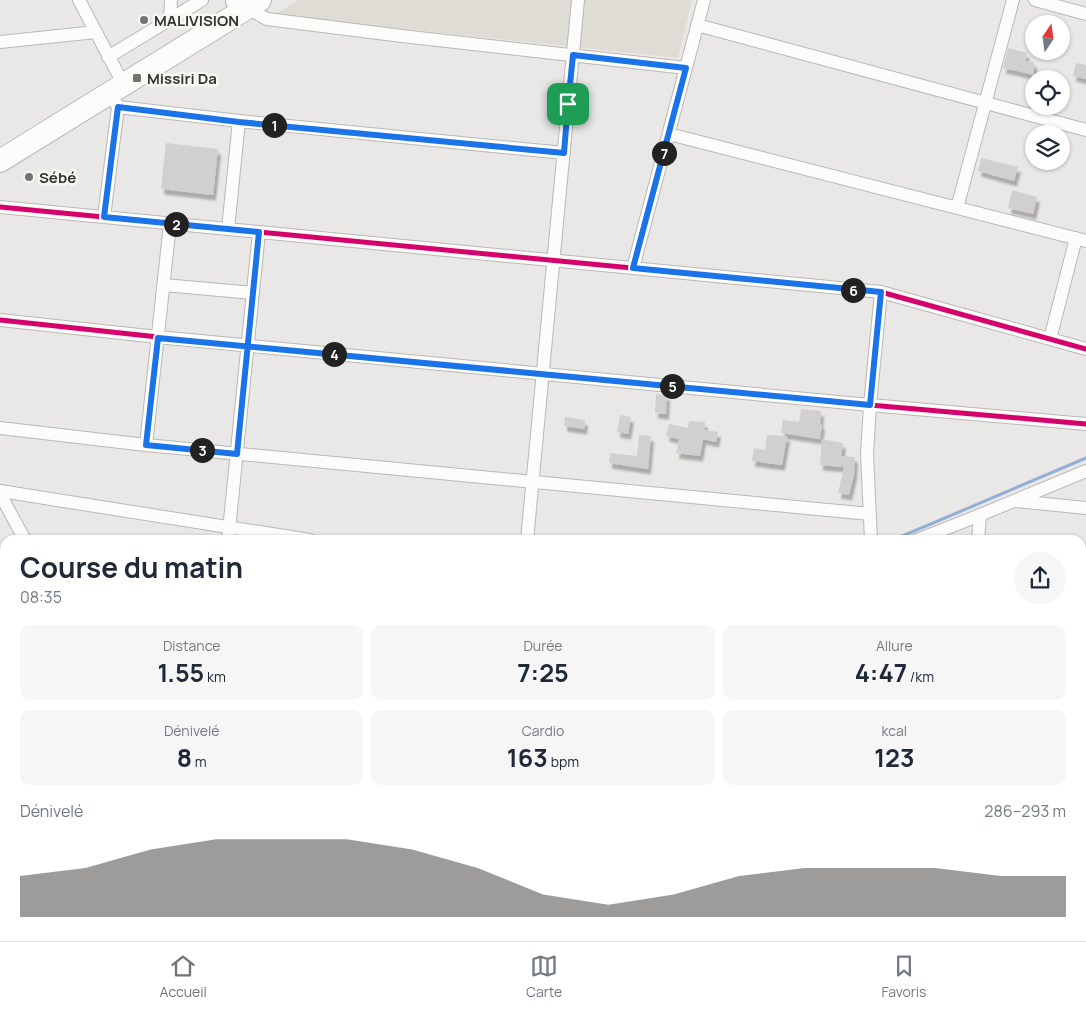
<!DOCTYPE html>
<html lang="fr">
<meta charset="utf-8">
<style>
:root{--surface:#fff;--page:#f6f6f7;--text:#1f2937;--muted:#747a83;--line:#e0e1e3;--accent:#747372}
body{margin:0;font-family:Manrope,sans-serif;background:var(--page);color:var(--text);height:100vh;display:flex;flex-direction:column;font-size:19px;white-space:nowrap}
*{box-sizing:border-box;margin:0}
p{font-size:16px;color:var(--muted)}
.icon{flex:none;width:28px;height:28px;fill:none;stroke:currentColor;stroke-width:2;stroke-linecap:round;stroke-linejoin:round}
.map{position:relative;flex:1;overflow:hidden}
.side{position:absolute;left:0px;top:535px;width:1086px;height:406px;display:flex;flex-direction:column;background:var(--surface);border-radius:15px 15px 0 0;box-shadow:0 1px 4px #0004}
.side>*{flex:none}
.needle{width:32px;rotate:13deg}
.buttons{position:absolute;left:1025px;top:15px;display:grid;gap:10px}
.buttons a{display:grid;place-items:center;width:45px;height:45px;border-radius:50%;background:var(--surface);box-shadow:0 1px 4px #0004;font-size:25px}
.pin{position:absolute;display:grid;place-items:center;width:42px;height:42px;color:#fff;margin:-21px;border-radius:10px;box-shadow:0 2px 8px #0006}
.km{position:absolute;width:25px;height:25px;margin:-12px;border-radius:50%;background:#222;color:#fff;font-size:14px;line-height:25px;text-align:center}
.round{display:grid;place-items:center;flex:none;width:52px;height:52px;border-radius:26px;background:var(--page)}
.headline{display:flex;align-items:center;justify-content:space-between;height:85px;padding:0 20px}
h1{font-size:28px;font-weight:700;line-height:38px}
.figures{display:grid;grid-template-columns:repeat(3,1fr);gap:8px;height:85px;padding:5px 20px}
.figures div{display:grid;align-content:center;border-radius:10px;background:var(--page);text-align:center}
.figures b{font-size:25px;font-weight:700}
.figures small{font-size:14px;font-weight:400}
.figures p{font-size:14px}
.chart{height:140px;padding:10px 20px}
.chart p{display:flex;justify-content:space-between}
.chart svg{width:100%;height:90px;margin-top:5px;fill:var(--accent);opacity:.7}
.dock{display:flex;justify-content:space-around;align-items:center;height:70px;border-top:1px solid var(--line);background:var(--surface);font-size:14px;color:var(--muted)}
.dock a{display:grid;justify-items:center;gap:2px}
.dock .on{color:var(--accent)}
.map>svg:first-child{display:block}
.built{fill:#dfdbd5}
.lines{fill:none;stroke-linecap:round;stroke-linejoin:round}
.stream{stroke:#91afd7;stroke-width:3}
.building{fill:#d1cfcf;filter:url(#shadow)}
.street-casing{stroke:#b9b8b7;stroke-width:14}
.highway-casing{stroke:#b9b8b7;stroke-width:24}
.street{stroke:#fcfcfb;stroke-width:12}
.highway{stroke:#fcfcfb;stroke-width:22}
.cycleway-casing{stroke:#f8f7f2;stroke-width:8}
.cycleway{stroke:#d6006c;stroke-width:5}
.route-casing{stroke:#fff;stroke-width:10}
.route{stroke:#1a73e8;stroke-width:6}
.poi-dot{fill:#747372;stroke:#f8f7f2;stroke-width:2}
.labels{text-anchor:middle;dominant-baseline:central;stroke-width:5;stroke-linejoin:round;paint-order:stroke}
.poi-label{font-size:15px;font-weight:bold;fill:#353433;stroke:#f8f7f2;text-anchor:start}
</style>
<div class="map">
<svg width="1086" height="941" viewBox="0 0 1086 941">
<defs>
<filter id="shadow"><feDropShadow dx="3" dy="5.5" stdDeviation="1" flood-color="#0004"/></filter>
</defs>
<rect width="100%" height="100%" fill="#eae8e6"/>
<path class="built" d="M298,0H692L678,58L274,15Z"/>
<g class="lines">
<path class="stream" d="M893,540L1086,458"/>
</g>
<path class="building" d="M1008,48L1027,53L1025,61L1034,62V75L1003,68Z
M1076,63L1086,65V79L1073,76Z
M166,143L218,149L213,195L161,189Z
M981,158L1018,167L1014,181L978,171Z
M1012,190L1037,197L1033,214L1008,208Z
M656,394L667,395L666,414L655,413Z
M801,409L821,411L820,424H822L820,439L781,433L783,420L799,422Z
M620,415L631,417L628,434L617,432Z
M565,417L585,420L584,429L564,426Z
M689,421L705,422L704,430L718,432L716,442L703,439L700,456L676,453L679,439L666,436L669,424L688,428Z
M639,435L651,436L648,469L609,463L610,453L637,456Z
M767,435L787,436L782,465L752,461L754,448L765,450Z
M822,439L843,443L841,456L855,457L854,474L849,495L838,493L844,467L820,465Z"/>
<g class="lines">
<defs>
<path id="street" d="M79,0L118,74
M232,0V2
M1035,0L1086,14
M247,8L267,19L402,36L686,68
M170,19L171,0
M697,25L1086,130
M0,42L96,32
M108,57L202,0
M118,107L239,121L564,153
M669,134L1086,241
M0,207L881,292L1086,349
M957,208L1013,0
M104,217L118,107L114,100
M228,229L239,121
M633,268L704,0
M164,285L253,293
M0,320L158,337L870,405L1086,424
M1050,339L1076,238
M0,428L146,445L870,514
M146,445L170,224
M0,491L310,540
M0,494L25,540
M1016,501L1086,508
M228,540L259,232
M527,540L578,0
M871,540L867,454L870,405L881,292
M917,540L980,515L1086,471
M978,540L980,515
M1081,592L1086,593
M1081,640H1086
M1081,725L1086,726
M0,734L5,742
M1081,833L1086,780
M1081,847L1086,848
M0,925L5,924
M1081,931H1086
M107,936L109,941
M212,936L214,941
M307,936L310,941
M540,941V936
M814,941V936"/>
<path id="highway" d="M0,161L260,0"/>
</defs>
<use href="#street" class="street-casing"/>
<use href="#highway" class="highway-casing"/>
<use href="#street" class="street"/>
<use href="#highway" class="highway"/>
<defs>
<path id="cycleway" d="M0,207L881,292L1086,349
M0,320L158,337L870,405L1086,424"/>
</defs>
<use href="#cycleway" class="cycleway-casing"/>
<use href="#cycleway" class="cycleway"/>
</g>
<g class="lines">
<defs>
<path id="route" d="M568,104L564,153L239,122L118,107L104,217L259,232C251,306 244,380 237,454L146,445L158,338C395,360 633,383 870,405L881,292L633,268L686,68L573,55L568,104"/>
</defs>
<use href="#route" class="route-casing"/>
<use href="#route" class="route"/>
</g>
<g class="poi-dot">
<circle cx="144" cy="20" r="5"/>
<rect x="132" y="73" width="10" height="10" rx="2.5"/>
<circle cx="29" cy="177" r="5"/>
</g>
<g class="labels">
<g class="poi-label">
<text x="154" y="20">MALIVISION</text>
<text x="147" y="78">Missiri Da</text>
<text x="39" y="177">Sébé</text>
</g>
</g>
</svg>
<div class="buttons">
<a><svg class="needle" viewBox="-14 -14 28 28"><path d="M0-13l5 13h-10z" fill="#e53935"/><path d="M0 13l5-13h-10z" fill="#747a83"/></svg></a>
<a><svg class="icon" aria-label="locate" viewBox="0 0 24 24"><circle cx="12" cy="12" r="6"/><path d="M12 2v4M12 18v4M2 12h4M18 12h4"/></svg></a>
<a><svg class="icon" aria-label="layers" viewBox="0 0 24 24"><path d="M12 4l9 5-9 5-9-5zM3 14l9 5 9-5"/></svg></a>
</div>
<div class="pin" style="left:568px;top:104px;background:#1e9e55"><svg class="icon" aria-label="arrive" viewBox="0 0 24 24"><path d="M6 21V4h12l-3 4 3 4H6"/></svg></div>
<b class="km" style="left:274px;top:125px">1</b>
<b class="km" style="left:176px;top:224px">2</b>
<b class="km" style="left:202px;top:450px">3</b>
<b class="km" style="left:334px;top:354px">4</b>
<b class="km" style="left:672px;top:386px">5</b>
<b class="km" style="left:853px;top:290px">6</b>
<b class="km" style="left:664px;top:153px">7</b>
<section class="side">
<div class="headline"><div><h1>Course du matin</h1><p>08:35</p></div><a class="round"><svg class="icon" aria-label="share" viewBox="0 0 24 24"><path d="M12 15V3M7 8l5-5 5 5M5 13v7h14v-7"/></svg></a></div>
<div class="figures">
<div><p>Distance</p><b>1.55<small> km</small></b></div>
<div><p>Durée</p><b>7:25</b></div>
<div><p>Allure</p><b>4:47<small> /km</small></b></div>
</div>
<div class="figures">
<div><p>Dénivelé</p><b>8<small> m</small></b></div>
<div><p>Cardio</p><b>163<small> bpm</small></b></div>
<div><p>kcal</p><b>123</b></div>
</div>
<div class="chart"><p><span>Dénivelé</span>286–293 m</p>
<svg viewBox="0 0 160 44" preserveAspectRatio="none"><path d="M0 44V24L10 20L20 11L30 6L40 6L50 6L60 11L70 20L80 33L90 38L100 33L110 24L120 20L130 20L140 20L150 24L160 24V44z"/></svg>
</div>
</section>
</div>
<nav class="dock">
<a class="on"><svg class="icon" aria-label="home" viewBox="0 0 24 24"><path d="M3 11l9-7 9 7M6 9v11h12V9"/></svg>Accueil</a>
<a><svg class="icon" aria-label="map" viewBox="0 0 24 24"><path d="M3 6l6-2 6 2 6-2v14l-6 2-6-2-6 2zM9 4v14M15 6v14"/></svg>Carte</a>
<a><svg class="icon" aria-label="saved" viewBox="0 0 24 24"><path d="M7 4h10v16l-5-4-5 4z"/></svg>Favoris</a>
</nav>
